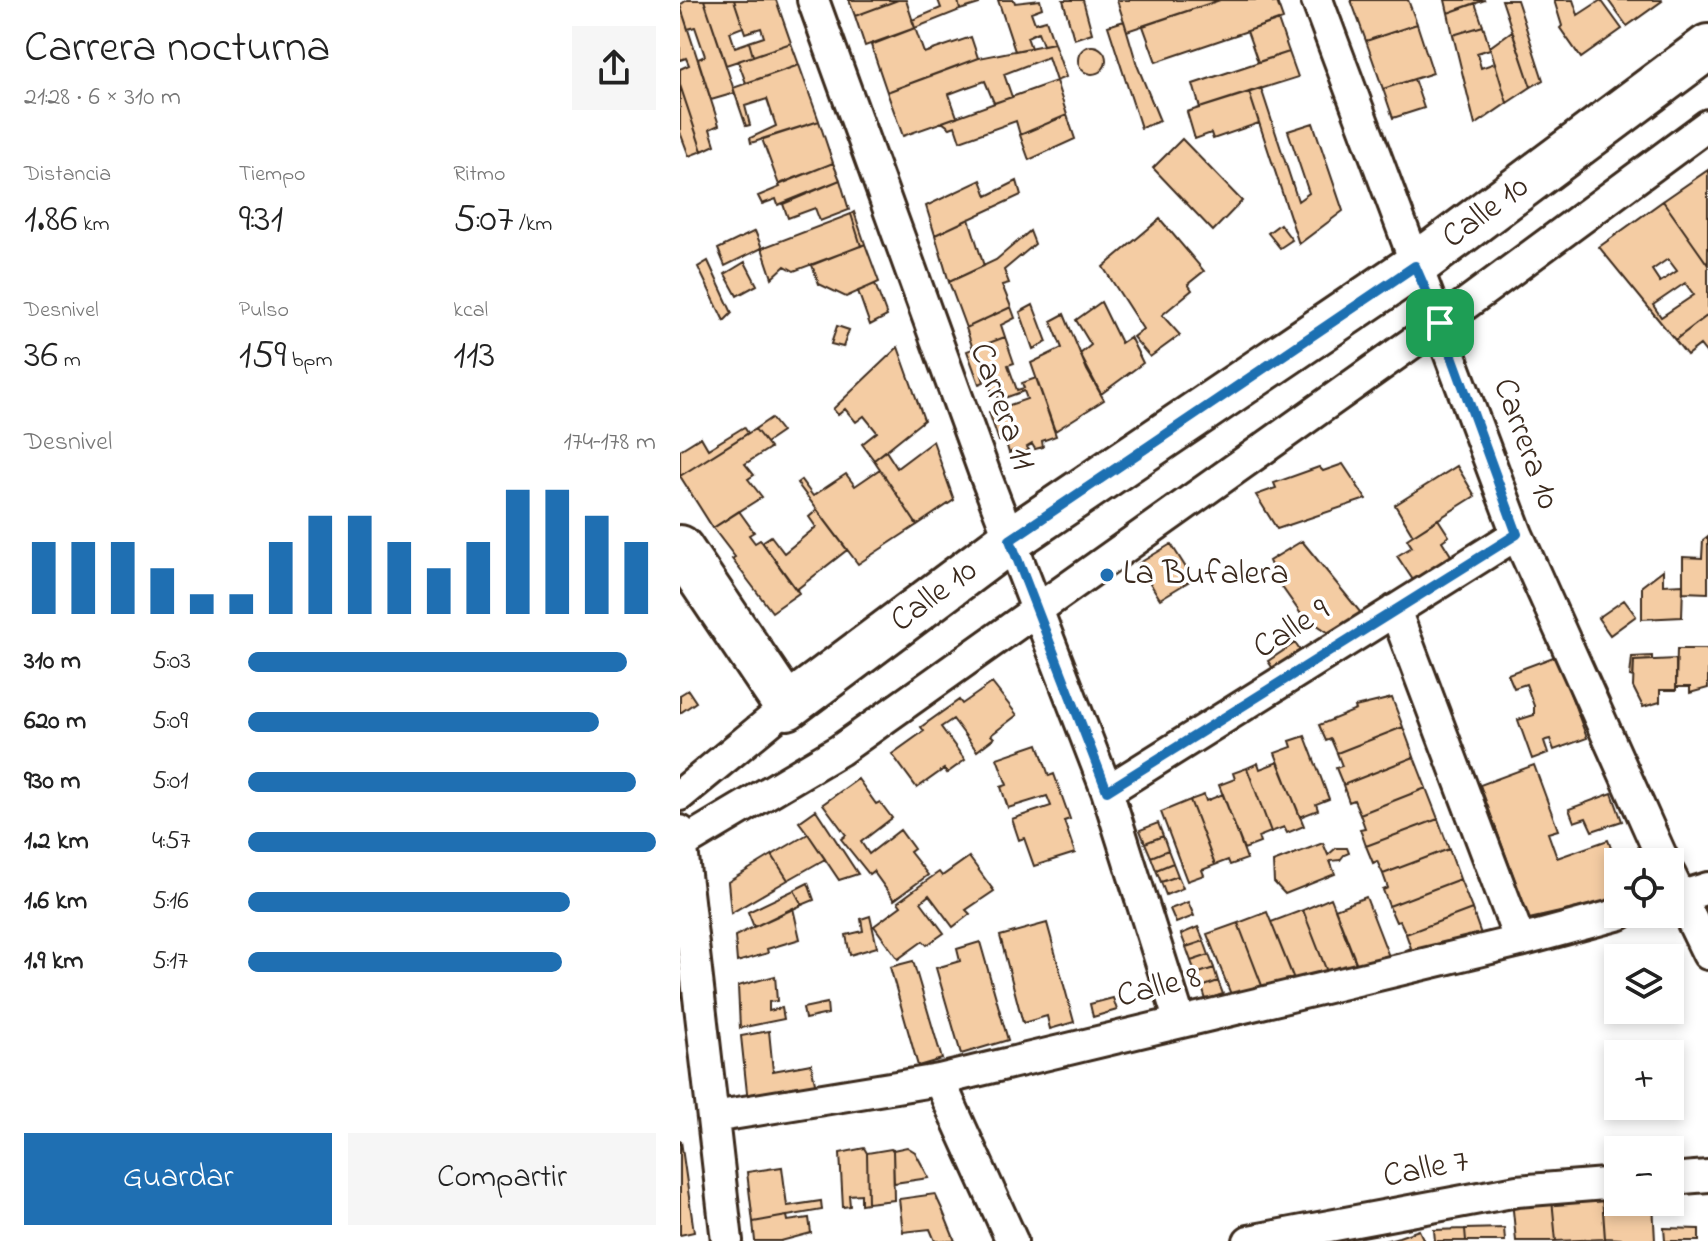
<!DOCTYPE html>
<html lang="es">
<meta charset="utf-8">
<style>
:root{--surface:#fff;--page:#f6f6f6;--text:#222;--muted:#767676;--accent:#1f6fb2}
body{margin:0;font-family:"Indie Flower",sans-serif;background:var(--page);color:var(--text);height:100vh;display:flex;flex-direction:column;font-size:30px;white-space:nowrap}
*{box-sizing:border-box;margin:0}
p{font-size:26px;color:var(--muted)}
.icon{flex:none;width:44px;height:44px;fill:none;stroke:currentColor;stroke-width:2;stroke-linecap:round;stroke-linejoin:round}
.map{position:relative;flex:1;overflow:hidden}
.side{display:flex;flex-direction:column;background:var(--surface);width:680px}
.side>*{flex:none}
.buttons{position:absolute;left:924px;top:848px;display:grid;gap:16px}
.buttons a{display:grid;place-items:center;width:80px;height:80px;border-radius:0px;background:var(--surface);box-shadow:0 4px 12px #0003;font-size:40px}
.pin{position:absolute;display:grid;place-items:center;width:68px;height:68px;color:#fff;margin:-34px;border-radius:16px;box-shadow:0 4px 12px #0006}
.round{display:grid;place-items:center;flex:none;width:84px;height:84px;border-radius:0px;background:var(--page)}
.head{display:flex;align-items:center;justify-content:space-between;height:136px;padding:0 24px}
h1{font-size:44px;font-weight:600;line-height:60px}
.stats{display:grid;grid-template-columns:repeat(3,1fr);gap:12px;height:136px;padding:8px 24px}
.stats div{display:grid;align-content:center}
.stats b{font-size:40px;font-weight:600}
.stats small{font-size:22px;font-weight:400}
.stats p{font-size:22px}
.chart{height:224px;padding:16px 24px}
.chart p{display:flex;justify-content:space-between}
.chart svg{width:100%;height:144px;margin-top:8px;stroke:var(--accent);stroke-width:6}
.cta{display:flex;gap:16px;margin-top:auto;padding:16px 24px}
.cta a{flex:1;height:92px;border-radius:0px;background:var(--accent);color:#fff;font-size:32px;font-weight:600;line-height:92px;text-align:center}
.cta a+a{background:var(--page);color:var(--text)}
ul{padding:0 24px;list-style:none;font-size:26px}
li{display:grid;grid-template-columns:128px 96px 1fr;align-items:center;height:60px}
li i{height:20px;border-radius:10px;background:var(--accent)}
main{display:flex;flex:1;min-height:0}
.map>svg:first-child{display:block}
.building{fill:#f4cca3;stroke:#3b2a1e;stroke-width:2;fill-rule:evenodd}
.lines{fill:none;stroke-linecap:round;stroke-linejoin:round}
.street-casing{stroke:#3b2a1e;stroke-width:36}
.secondary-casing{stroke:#3b2a1e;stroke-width:50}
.street{stroke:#fff;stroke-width:30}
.secondary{stroke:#fff;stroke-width:44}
.route-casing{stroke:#fff;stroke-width:16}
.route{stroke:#1f6fb2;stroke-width:10}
.poi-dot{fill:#1f6fb2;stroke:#fff;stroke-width:3}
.labels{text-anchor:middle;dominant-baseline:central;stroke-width:7;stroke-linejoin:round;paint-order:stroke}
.street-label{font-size:34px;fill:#3b2a1e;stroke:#fff}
.poi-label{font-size:34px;fill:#3b2a1e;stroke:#fff;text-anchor:start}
</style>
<main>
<section class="side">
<div class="head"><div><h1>Carrera nocturna</h1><p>21:28 · 6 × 310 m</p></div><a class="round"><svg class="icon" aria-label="share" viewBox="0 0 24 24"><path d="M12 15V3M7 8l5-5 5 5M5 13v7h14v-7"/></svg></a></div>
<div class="stats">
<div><p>Distancia</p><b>1.86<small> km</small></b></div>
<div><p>Tiempo</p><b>9:31</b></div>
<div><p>Ritmo</p><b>5:07<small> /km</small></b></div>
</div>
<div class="stats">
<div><p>Desnivel</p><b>36<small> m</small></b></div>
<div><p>Pulso</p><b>159<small> bpm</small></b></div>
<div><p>kcal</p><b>113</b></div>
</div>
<div class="chart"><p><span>Desnivel</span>174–178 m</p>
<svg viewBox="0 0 160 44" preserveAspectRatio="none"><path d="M5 44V22M15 44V22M25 44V22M35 44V30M45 44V38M55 44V38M65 44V22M75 44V14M85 44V14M95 44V22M105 44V30M115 44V22M125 44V6M135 44V6M145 44V14M155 44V22"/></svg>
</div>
<ul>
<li><b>310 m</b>5:03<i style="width:93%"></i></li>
<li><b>620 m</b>5:09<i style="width:86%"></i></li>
<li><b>930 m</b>5:01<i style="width:95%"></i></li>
<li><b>1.2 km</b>4:57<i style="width:100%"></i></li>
<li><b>1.6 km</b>5:16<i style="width:79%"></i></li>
<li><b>1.9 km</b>5:17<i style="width:77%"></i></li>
</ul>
<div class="cta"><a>Guardar</a><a>Compartir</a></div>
</section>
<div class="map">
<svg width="1028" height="1241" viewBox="0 0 1028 1241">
<rect width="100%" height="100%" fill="#fff"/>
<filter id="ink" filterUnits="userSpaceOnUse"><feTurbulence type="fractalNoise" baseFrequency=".0125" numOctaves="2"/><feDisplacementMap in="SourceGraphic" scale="16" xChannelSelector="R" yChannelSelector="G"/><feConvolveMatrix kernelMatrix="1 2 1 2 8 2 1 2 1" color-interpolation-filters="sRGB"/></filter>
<g filter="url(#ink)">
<path class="building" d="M7,0H24L55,93L31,100L18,59L25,56L15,27L8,29L0,5Z
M24,0H54L63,27L50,32L55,47L69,42L73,56L46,65Z
M54,0H96L111,43L73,56L69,42L84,37L81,28L65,33Z
M169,0H218L175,16Z
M218,0H226L235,28L185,46L175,16Z
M258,0H278L280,10L235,28L232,20L261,8Z
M278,0H298L299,4L280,10Z
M318,0H334L335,3L360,0L362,8L351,12L355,23L366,20L374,43L363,45L358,32L347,37L351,48L335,51Z
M383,0H403L412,33L394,39Z
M437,0H540L447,31Z
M540,0H592L593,3L597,2L603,19L476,62L463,26Z
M671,0H728L737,24L686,41Z
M765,0H805L768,13Z
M822,0H837L840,9L863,80L851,87Z
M874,0H893L898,15L921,0L942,29L901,58L880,28L882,26Z
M928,0H981L982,1L947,26Z
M795,3L803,26L773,35L768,13Z
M0,5L39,125L30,129L35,145L22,151L0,85V69L9,65L6,58L0,60Z
M598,20L609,52L578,62L567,31Z
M444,21L457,65L480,121L461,128L428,26Z
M737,24L753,73L703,89L686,41Z
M803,26L810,49L797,53L801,68L815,63L827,103L795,125L773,35Z
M235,28L244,53L291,37L298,58L207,92L191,45Z
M832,31L851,87L827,103L810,47Z
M111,43L119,65L66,83L58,61Z
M374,43L386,77L376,81L368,57L324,74L332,97L314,103L305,81L285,88L269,94L277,117L223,136L207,92L299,58Z
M398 60a14 14 0 1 1 28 0a14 14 0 1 1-28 0Z
M609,52L618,77L520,108L513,84Z
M119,65L139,121L71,143L70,138L96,126L87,99L65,106L70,125L66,126L53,88Z
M734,79L744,108L713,118L703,89Z
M376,81L387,115L340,135L336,121L280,141L275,126L270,128L262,122Z
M0,85L22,151L9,156L0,132Z
M581,88L618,201L629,193L608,131L633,123L663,211L619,244L569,92Z
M569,92L579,123L533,139L531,133L515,139L507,112Z
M387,115L395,139L349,160L340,135Z
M139,121L153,163L99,185L82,139Z
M502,139L562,201L533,231L473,168Z
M153,163L160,180L98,205L96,199L82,204L78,196L100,187L99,185L102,183Z
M1028,170V265L983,201Z
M160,180L169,210L140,221L135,208L108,218L103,204Z
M301,180L307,196L337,181L341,195L255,235L246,206Z
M983,201L1028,265V315L995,340L919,247ZM988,259L997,271L980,282L972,270ZM1005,283L1014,295L981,317L973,305Z
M174,212L185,244L181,246L171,214Z
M171,214L181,246L114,271L105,266L92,278L82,248Z
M289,219L304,266L269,282L255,235Z
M480,219L524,271L508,284L512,290L482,315L500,335L470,357L453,337L463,329L423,267Z
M600,224L612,240L600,248L588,233Z
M75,231L82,248L45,266L38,249Z
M350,231L355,244L324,270L329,283L322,285L331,307L286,328L269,282L316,260Z
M185,244L199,282L166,297L139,284L132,265Z
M28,261L52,313L44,321L18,267Z
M65,262L77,285L57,296L45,274Z
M195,284L207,316L190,325L178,291Z
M421,302L441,343L450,337L463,363L421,394L400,354L411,345L396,320Z
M353,305L367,342L353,349L340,312Z
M331,307L335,318L321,325L325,337L293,349L286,328Z
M384,314L407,370L424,400L375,431L351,363L382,348L371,321Z
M1028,315V355L1020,345L1007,355L995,340Z
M157,326L169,330L163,347L151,344Z
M325,337L334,363L328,365L337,390L344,388L342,383L356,378L376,436L362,441L363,447L355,449L352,444L347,447L349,450L337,454L335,450L329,453L325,439L319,441L309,412L347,399L344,391L319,400L317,394L313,395L305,373L302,375L304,382L299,384L287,351Z
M218,347L244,420L194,460L182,444L197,432L184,416L176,422L165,409L158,415L153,409Z
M91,418L102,432L86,443L75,429Z
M64,427L68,433L0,476V450L21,437L28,449Z
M75,429L90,448L65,464L74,475L68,479L82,497L33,528L0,476Z
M253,441L274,500L237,525L194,460L206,451L217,468Z
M663,464L686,499L597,529L576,495L596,488L594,483L639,467L643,471Z
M777,466L795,496L733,535L715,505Z
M200,469L237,525L178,564L117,483L121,480L133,496L166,474L175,486Z
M137,510L167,550L116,590L82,542L91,536L104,553L136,527L129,517Z
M59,511L74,532L69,535L75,543L80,540L82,542L119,593L92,612L52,559L55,557L33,528Z
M758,519L769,536L762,541L777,565L739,589L717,556L732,547L727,539Z
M1028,536V593L1003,592V557L1022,558L1023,540Z
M622,541L685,618L655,637L621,614L597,580L589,561Z
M491,544L513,579L480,599L458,564Z
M983,570V585L1003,584L1002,617L962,619V586Z
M944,600L956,616L930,635L918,618Z
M615,643L627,661L599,678L588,661Z
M997,649H1028V688L1010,693V687H996Z
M876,656L907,738L874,750L870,739L866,740L864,741L868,753L852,759L838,720L854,715V706L846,684L834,688L828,674Z
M972,656V660L954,661L953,677L950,676L952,657Z
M996,659V690H980V702L963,707L953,687L954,661Z
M312,683L337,715L311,735L314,738L297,751L273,719L261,727L285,760L267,773L264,769L237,788L212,754L244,731L241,727L279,700L282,704Z
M8,690L16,702L0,713V695Z
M712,698L723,727L657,753L651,739L646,741L639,725L676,710L675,707Z
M723,727L734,757L663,785L656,768L662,766L657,753Z
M625,736L649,799L636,804L638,810L620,817L595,753L612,747L610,741Z
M358,744L369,776L374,774L390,819L384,821L395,853L354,866L344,838L339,840L332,819L371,806L367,796L328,808L321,787L327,785L317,758Z
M734,757L746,788L680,814L674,800L669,802L663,785Z
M598,762L624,826L607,833L604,827L591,832L567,768L578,763L580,769Z
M854,765L878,830L868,833L877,858L928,840L938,867V899L849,919L800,785Z
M567,768L591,832L578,837L580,843L564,849L539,785L555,779L553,773Z
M178,779L196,804L200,802L212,818L181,842L189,854L220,830L234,849L230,852L248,875L214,900L193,871L189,874L161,839L166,835L143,804Z
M746,788L758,819L686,846L680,829L685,828L680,814Z
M932,793L942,821L912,831L906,818L894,822L889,809Z
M543,794L567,859L550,865L548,860L535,865L510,800L524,795L526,801Z
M510,800L535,865L522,870L524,875L507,881L481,812Z
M136,810L178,874L159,880L128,834L119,822Z
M758,819L769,849L703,874L697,861L693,863L686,846Z
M478,823L483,836L465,843L460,830Z
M128,834L145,859L108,880L92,855Z
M483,836L488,850L471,857L465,843Z
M643,843L648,855L656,848H667L669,853L664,855L660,860L650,861L655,874L605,894L594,882L593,862Z
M769,849L780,879L709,906L703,890L708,888L703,874Z
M488,850L493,863L476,870L471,857Z
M92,855L108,880L51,913L48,882Z
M289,857L314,891L286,910L290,914L273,927L249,895L241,902L264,933L247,945L243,941L218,959L194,926L221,906L218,902L249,879L259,872L262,876Z
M493,863L498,876L481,882L476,870Z
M498,876L503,888L486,895L481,882Z
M780,879L792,909L726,934L720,921L716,922L709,906Z
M128,883L134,900L122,905L114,890Z
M114,890L122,905L74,927L68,912Z
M686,897L713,967L680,974L655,909Z
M651,898L678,967L651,982L623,910Z
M508,902L514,916L496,923L490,909Z
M113,908L120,939L87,949L88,953L57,962L55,936Z
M792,909L803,940L732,965L726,950L731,948L726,934Z
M623,910L651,982L618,989L591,922Z
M587,912L614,980L586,996L558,923Z
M190,916L197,947L170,955L166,935L183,931L181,919Z
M367,923L394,1022L370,1029L367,1016L343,1023L320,936Z
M558,923L586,996L554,1002L527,934Z
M518,927L524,941L506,947L501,934Z
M524,941L529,955L511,961L506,947Z
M300,942L328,1040L281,1054L256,968L280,961L277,949Z
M529,955L534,968L516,974L511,961Z
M233,961L262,1059L238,1066L210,967Z
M534,968L538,981L522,987L516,974Z
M95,976L97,1001L89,1002V1011L102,1008L104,1019L60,1028L58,986Z
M538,981L543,994L526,1000L522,987Z
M433,998L437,1010L413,1017L410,1004Z
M147,1003L148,1014L125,1019L123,1008Z
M89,1031L93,1071L131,1064L137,1092L68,1102L61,1036Z
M1,1141L14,1232L0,1235V1141Z
M227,1147L235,1152L249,1178L214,1183L213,1150Z
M184,1148L187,1153L188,1203L181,1204V1194L169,1195L170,1206L163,1207L160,1153Z
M211,1149L213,1150L214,1200L188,1203L187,1153Z
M102,1167L107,1206L141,1201L142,1210L73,1222L67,1172Z
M255,1194L262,1209L275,1241H255L250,1229L223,1232L219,1199Z
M922,1197L925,1239L876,1241L872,1199Z
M922,1197L938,1199V1202L973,1203L975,1241L925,1238Z
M872,1199L876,1241H836L832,1200Z
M107,1216L108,1221L129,1218L131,1233L101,1241H75L73,1222Z
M824,1228L825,1241H786L785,1229Z
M984,1228L1019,1229V1241H985Z
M785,1229L786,1241H755L754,1230Z
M739,1230L744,1241H704L719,1237Z"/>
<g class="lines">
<defs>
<path id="street" d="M133,0L306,477L427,791L500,1022
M637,0L837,534L984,862
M715,610L840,941
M427,791L837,534
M0,795L107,707
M0,831L47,1241
M0,845L160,750L760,323L1028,125
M990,875L1028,954
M990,900L1028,888
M259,1080L332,1241
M33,1117L259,1080L840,941L940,914
M990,1179L1028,1176
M569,1241L837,1191L938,1183"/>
<g id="secondary">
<path id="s1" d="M0,548L107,707L330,540L735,266L1028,47"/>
</g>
</defs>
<use href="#street" class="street-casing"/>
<use href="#secondary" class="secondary-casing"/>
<use href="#street" class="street"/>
<use href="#secondary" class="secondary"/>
</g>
</g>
<g class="lines" filter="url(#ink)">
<defs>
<path id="route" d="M735,266L760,323L837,534L427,791L330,540Z"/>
</defs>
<use href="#route" class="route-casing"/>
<use href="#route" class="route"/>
</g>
<circle class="poi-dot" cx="427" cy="575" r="8"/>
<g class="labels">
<g class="street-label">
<text stroke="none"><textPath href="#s1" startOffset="1048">Calle 10</textPath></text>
<text transform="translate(321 407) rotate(70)">Carrera 11</text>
<text transform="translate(845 444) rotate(70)">Carrera 10</text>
<text stroke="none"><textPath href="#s1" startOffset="376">Calle 10</textPath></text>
<text transform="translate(612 630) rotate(-32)">Calle 9</text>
<text transform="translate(479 988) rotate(-14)">Calle 8</text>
<text transform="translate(746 1170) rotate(-11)">Calle 7</text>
</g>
<g class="poi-label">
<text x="443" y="575">La Bufalera</text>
</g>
</g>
</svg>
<div class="buttons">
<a><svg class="icon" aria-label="locate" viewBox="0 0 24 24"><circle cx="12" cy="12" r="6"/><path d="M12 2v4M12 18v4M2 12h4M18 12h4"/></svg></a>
<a><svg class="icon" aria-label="layers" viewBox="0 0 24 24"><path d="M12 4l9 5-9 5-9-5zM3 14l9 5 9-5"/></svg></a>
<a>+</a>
<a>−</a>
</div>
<div class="pin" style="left:760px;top:323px;background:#1e9e55"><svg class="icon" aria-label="arrive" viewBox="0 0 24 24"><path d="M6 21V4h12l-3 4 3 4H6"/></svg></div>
</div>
</main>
